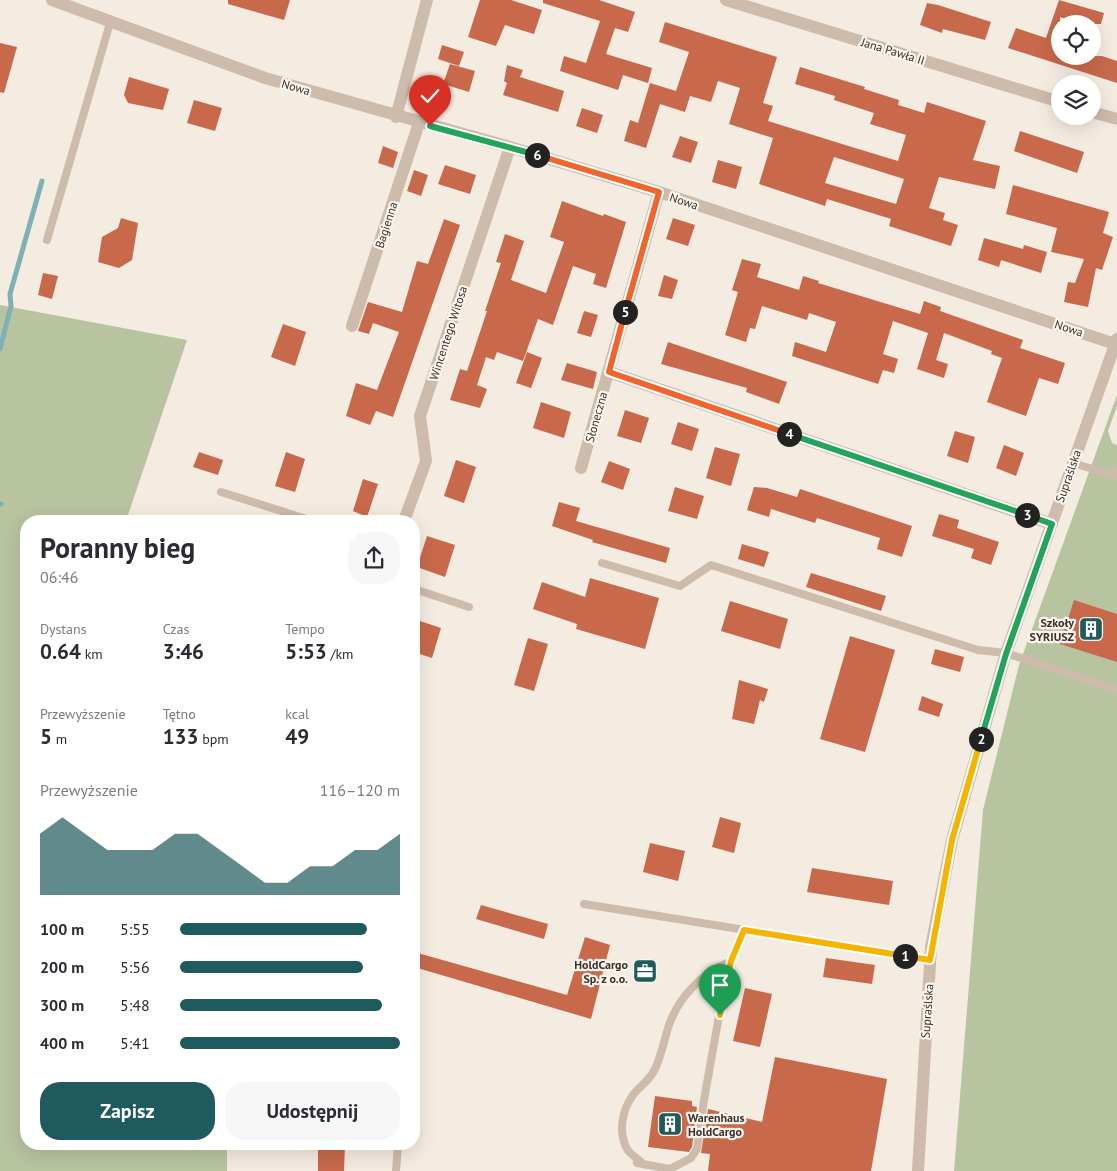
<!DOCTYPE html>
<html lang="pl">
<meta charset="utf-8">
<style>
:root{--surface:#fff;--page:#f7f7f7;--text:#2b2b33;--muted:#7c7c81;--accent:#1f5a5e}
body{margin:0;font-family:"PT Sans",sans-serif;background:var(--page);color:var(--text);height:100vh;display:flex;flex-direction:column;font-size:19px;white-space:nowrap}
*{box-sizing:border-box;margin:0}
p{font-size:16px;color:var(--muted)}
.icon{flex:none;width:28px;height:28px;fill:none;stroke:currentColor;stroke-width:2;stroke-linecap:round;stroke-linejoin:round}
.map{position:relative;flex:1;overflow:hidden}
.side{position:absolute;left:20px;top:515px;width:400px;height:635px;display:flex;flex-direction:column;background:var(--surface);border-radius:20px;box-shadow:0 5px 20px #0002}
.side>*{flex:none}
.fabs{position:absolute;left:1051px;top:15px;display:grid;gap:10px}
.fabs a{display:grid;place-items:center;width:50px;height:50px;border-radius:50%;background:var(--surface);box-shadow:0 5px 20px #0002;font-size:25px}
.pin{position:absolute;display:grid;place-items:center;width:42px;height:42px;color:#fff;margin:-51px -21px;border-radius:50% 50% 50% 0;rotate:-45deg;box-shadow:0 0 5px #0007}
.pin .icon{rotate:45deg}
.km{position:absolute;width:25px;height:25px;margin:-12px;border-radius:50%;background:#222;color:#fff;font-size:14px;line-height:25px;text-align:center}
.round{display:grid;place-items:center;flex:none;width:52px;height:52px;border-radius:20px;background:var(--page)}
.head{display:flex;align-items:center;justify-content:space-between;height:85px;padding:0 20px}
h1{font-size:28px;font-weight:700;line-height:38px}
.stats{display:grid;grid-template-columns:repeat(3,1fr);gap:8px;height:85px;padding:5px 20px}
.stats div{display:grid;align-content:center}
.stats b{font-size:21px;font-weight:700}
.stats small{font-size:14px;font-weight:400}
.stats p{font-size:14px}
.chart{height:140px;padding:10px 20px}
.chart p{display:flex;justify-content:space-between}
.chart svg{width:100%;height:90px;margin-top:5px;fill:var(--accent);opacity:.7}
.primary-button{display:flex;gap:10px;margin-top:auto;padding:10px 20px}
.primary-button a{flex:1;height:58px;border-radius:20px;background:var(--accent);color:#fff;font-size:20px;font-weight:700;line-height:58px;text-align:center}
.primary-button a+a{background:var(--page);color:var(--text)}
ul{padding:0 20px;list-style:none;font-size:16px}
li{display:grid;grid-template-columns:80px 60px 1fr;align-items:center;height:38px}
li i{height:12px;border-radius:6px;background:var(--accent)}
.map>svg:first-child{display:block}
.green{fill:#b8c4a0}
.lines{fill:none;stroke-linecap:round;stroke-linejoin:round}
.stream{stroke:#7fb0b2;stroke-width:5}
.building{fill:#c8694b;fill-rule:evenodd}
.lane{stroke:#cdbbac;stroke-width:8}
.street{stroke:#cdbbac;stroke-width:12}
.split-1-casing{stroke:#fff;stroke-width:10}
.split-2-casing{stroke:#fff;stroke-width:10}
.split-3-casing{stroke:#fff;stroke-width:10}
.split-4-casing{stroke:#fff;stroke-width:10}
.split-5-casing{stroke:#fff;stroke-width:10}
.split-6-casing{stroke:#fff;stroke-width:10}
.split-7-casing{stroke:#fff;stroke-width:10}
.split-1{stroke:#f5b400;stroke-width:6}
.split-2{stroke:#f5b400;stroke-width:6}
.split-3{stroke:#22a559;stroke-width:6}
.split-4{stroke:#22a559;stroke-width:6}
.split-5{stroke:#f0652b;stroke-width:6}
.split-6{stroke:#f0652b;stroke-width:6}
.split-7{stroke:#22a559;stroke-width:6}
.labels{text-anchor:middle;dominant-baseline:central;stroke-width:4.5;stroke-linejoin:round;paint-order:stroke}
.street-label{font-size:12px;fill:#3b302b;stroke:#fbf5ee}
.poi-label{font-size:12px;font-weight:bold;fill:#3b302b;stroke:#fbf5ee;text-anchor:end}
</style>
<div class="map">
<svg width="1117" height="1171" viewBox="0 0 1117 1171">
<rect width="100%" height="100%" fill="#f4ebe1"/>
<path class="green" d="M0,305L187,340L126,521H26V1144H227V1171H0Z
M1117,395V406L1108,431L1112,443L1117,445V1171H954L983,810L1019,665Z"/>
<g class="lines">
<path class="stream" d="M0,349L11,306L10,294L42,181
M0,504H1"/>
</g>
<path class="building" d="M228,0H290L284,20L228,4Z
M480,0H511L542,10L534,34L505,25L496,46L468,37Z
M543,0H599L635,12L628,32L615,28L606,54L652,68L648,83L623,75L618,90L560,71L564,56L586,63L600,21L543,3Z
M1059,0L1104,13L1101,24H1081L1060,17V56H1102L1117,61V83L1008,48L1016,28L1046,38Z
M927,3L938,5L991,22L985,40L943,29L942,33L920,25Z
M665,22L777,57L763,103L773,106L768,121L855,148L898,161L906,135L870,124L874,113L834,100L835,96L795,84L800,67L865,87L864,89L899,100L898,105L924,113L927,102L986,121L973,160L1000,166L995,189L939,177L929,208L945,213L943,220L958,225L951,246L889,226L891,219L827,199L825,206L759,184L773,138L729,124L740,88L718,81L711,102L690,96L685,112L660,104L646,148L624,141L630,120L638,123L650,83L676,91L689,52L659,42ZM834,157L904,179L896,204L825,183Z
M0,43L17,47L4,93L0,92Z
M442,45L464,52L459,66L438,59Z
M450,64L475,71L469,92L443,84Z
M507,65L523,70L520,77L564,91L558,112L503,95L507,83L504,81Z
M129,77L169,89L163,110L128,103L124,95Z
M194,100L222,108L215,131L187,123Z
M582,108L603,115L597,133L576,126Z
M1020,131L1084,152L1077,173L1014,151Z
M680,136L698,142L691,163L672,157Z
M383,146L398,152L393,168L378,163Z
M718,160L742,167L736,189L712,182Z
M445,165L476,175L470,194L438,184Z
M414,170L428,175L421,196L407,191Z
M1013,185L1109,212L1103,233L1113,237L1102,270L1096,268L1088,307L1064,302L1068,282L1075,283L1084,259L1051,252L1057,228L1006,214Z
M562,201L603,216L604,214L626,222L606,288L593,284L596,274L573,266L553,325L538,319L523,361L497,352L494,360L486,357L477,385L487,389L480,408L450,400L460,369L467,371L487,311H485L501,263L496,262L505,234L524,241L511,280L546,293L564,242L550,237Z
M121,218L138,223L132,260L119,268L98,262L102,237L118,228Z
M673,218L695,225L688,246L666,239Z
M444,219L460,225L393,417L376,411L370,425L346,416L356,383L377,390L399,332L373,323L369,334L358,331L368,302L402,312L417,261L428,264Z
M984,238L1023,249L1024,245L1047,252L1041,273L1001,260L999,267L978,260Z
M742,259L761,264L757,277L799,290L803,276L819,281L818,283L920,314L924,301L941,307L940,311L1023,340L1020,348L1065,363L1058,384L1039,378L1026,416L987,402L1002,358L991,354L992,351L944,333L936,360L948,364L944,378L917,369L928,333L893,321L883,354L898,359L894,373L883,370L878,384L792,356L795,342L826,352L836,322L809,313L807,320L762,306L755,329L750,328L746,342L725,335L738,292L732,290Z
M43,273L58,276L52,299L38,295Z
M664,275L678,280L672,299L658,296Z
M584,311L598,315L591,337L577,333Z
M283,324L306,332L295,366L271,357Z
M668,342L787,382L779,404L746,392L747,388L661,364Z
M527,352L542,358L531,388L516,383Z
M567,363L597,372L593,389L561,380Z
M541,402L571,412L564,438L533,428Z
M625,410L649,418L641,443L617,436Z
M678,422L699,429L692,451L671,444Z
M955,431L975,437L968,463L947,456Z
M1004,445L1024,453L1016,476L996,468Z
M715,447L740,454L731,486L706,478Z
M199,452L223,460L218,475L193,467Z
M286,452L305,459L295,492L275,486Z
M456,460L476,467L464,503L444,496Z
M609,461L630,469L623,490L601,482Z
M363,479L378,484L367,517L353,511Z
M675,487L704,496L697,519L668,511Z
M754,487L767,488L797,497L800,489L912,526L902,557L877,549L880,538L817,518L815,523L771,509L769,517L747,510Z
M559,502L580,508L576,521L670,548L666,563L592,542L593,540L552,526Z
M939,514L959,520L957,528L999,542L991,565L971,558L974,549L932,536Z
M427,536L455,545L445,577L417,567Z
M742,544L769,552L764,567L738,559Z
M811,573L886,596L881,611L806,587Z
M590,578L659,598L645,649L576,629L577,624L533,609L542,582L585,597Z
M1074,600L1117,614V662L1060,644Z
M730,601L788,619L780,649L721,631Z
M414,619L441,628L432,658L414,652Z
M850,636L895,650L865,752L820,739Z
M528,638L548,644L534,691L514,685Z
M935,649L964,657L960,672L931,664Z
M739,680L768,689L764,702L760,700L754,724L732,719Z
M922,696L943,704L939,717L918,710Z
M720,817L741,823L734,853L712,847Z
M650,843L685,851L678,881L643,872Z
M812,868L893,881L889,905L807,892Z
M481,905L548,924L544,939L476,919Z
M585,937L610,945L591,1019L414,967V952L567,995Z
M826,958L875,965L872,984L823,977Z
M745,988L772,994L760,1047L733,1041Z
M775,1057L887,1079L871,1171H708L710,1154L701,1153L708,1109L762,1122Z
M655,1096L692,1101V1106L697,1107L692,1147L689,1152L648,1147Z
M318,1144H345L344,1171H318Z"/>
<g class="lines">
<path class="lane" d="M47,240L110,23
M1073,463L1115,476L1117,469
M221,492L313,521
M602,563L680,586L711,565L978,650L1006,653L1117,690
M414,589L469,607
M584,904L931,960
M731,961C701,974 678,997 668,1028C664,1042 661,1056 655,1069C650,1080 640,1086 633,1095C622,1110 618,1132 627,1149C630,1154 637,1158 641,1162L637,1163L670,1169L691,1158L697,1149L704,1100L725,982L734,951L744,929
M396,1171L398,1144"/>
<path class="street" d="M52,0L265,78L510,147L659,192L1115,344
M726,0L1060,102
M1092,112L1117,119
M396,117L427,0
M352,326L419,123
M609,372L1052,524
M581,468L659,192
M404,521L426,461L420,416L510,147
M918,1171L931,947L952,840L1006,653L1117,339"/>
</g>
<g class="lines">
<defs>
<path id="split-1" d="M720,1015L731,961L744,930L905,956"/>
<path id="split-2" d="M905,956L930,960L952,840L981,739"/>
<path id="split-3" d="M981,739L1006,654L1052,524L1027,515"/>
<path id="split-4" d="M789,434L1027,515"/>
<path id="split-5" d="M625,312L609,372L789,434"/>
<path id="split-6" d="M537,155L659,192L625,312"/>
<path id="split-7" d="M430,126L537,155"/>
</defs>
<use href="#split-1" class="split-1-casing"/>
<use href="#split-2" class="split-2-casing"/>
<use href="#split-3" class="split-3-casing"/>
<use href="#split-4" class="split-4-casing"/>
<use href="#split-5" class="split-5-casing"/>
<use href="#split-6" class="split-6-casing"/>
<use href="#split-7" class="split-7-casing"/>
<use href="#split-1" class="split-1"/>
<use href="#split-2" class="split-2"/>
<use href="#split-3" class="split-3"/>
<use href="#split-4" class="split-4"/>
<use href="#split-5" class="split-5"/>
<use href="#split-6" class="split-6"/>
<use href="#split-7" class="split-7"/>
</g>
<defs>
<symbol id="building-square" viewBox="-11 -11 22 22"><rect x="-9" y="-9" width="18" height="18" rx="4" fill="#1f5a5e" stroke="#fbf5ee"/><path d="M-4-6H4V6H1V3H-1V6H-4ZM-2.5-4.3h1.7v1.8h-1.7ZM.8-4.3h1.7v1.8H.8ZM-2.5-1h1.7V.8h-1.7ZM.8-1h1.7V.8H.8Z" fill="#fff"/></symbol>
<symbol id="office-square" viewBox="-11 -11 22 22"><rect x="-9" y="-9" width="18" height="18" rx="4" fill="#1f5a5e" stroke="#fbf5ee"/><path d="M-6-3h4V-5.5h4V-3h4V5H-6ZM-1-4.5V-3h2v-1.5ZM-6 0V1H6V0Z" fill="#fff"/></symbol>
</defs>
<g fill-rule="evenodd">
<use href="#building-square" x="1077" y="615" width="28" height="28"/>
<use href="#office-square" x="631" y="957" width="28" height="28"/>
<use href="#building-square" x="656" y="1110" width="28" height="28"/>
</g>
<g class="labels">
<g class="street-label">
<text transform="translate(893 51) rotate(17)">Jana Pawła II</text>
<text transform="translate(296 87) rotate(16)">Nowa</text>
<text transform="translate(684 201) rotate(18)">Nowa</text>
<text transform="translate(386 225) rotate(-72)">Bagienna</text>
<text transform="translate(1069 328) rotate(18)">Nowa</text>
<text transform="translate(448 333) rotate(-72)">Wincentego Witosa</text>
<text transform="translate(596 417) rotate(-74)">Słoneczna</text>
<text transform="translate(1068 476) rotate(-71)">Supraślska</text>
<text transform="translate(927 1011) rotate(-86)">Supraślska</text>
</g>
<g class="poi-label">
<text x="1074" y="622">Szkoły<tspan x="1074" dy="14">SYRIUSZ</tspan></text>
<text x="628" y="964">HoldCargo<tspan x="628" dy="14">Sp. z o.o.</tspan></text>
<text x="688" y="1117" text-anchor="start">Warenhaus<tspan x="688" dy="14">HoldCargo</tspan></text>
</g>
</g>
</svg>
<div class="fabs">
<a><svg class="icon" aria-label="locate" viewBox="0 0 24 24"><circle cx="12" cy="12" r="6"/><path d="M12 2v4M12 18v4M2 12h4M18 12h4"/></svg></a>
<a><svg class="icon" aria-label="layers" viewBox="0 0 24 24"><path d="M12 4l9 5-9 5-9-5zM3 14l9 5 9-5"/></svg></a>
</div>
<div class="pin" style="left:720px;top:1015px;background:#1e9e55"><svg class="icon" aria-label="arrive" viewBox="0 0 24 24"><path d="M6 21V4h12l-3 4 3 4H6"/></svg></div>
<div class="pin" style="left:430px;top:126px;background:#d93025"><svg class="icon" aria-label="check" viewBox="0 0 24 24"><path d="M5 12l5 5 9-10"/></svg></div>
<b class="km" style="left:905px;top:956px">1</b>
<b class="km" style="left:981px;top:739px">2</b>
<b class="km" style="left:1027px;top:515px">3</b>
<b class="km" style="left:789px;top:434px">4</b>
<b class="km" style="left:625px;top:312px">5</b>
<b class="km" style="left:537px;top:155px">6</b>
<section class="side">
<div class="head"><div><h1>Poranny bieg</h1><p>06:46</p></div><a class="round"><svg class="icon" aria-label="share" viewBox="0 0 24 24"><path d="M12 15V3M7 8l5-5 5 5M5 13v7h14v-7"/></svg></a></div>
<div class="stats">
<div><p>Dystans</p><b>0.64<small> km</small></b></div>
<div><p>Czas</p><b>3:46</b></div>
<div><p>Tempo</p><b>5:53<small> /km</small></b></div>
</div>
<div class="stats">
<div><p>Przewyższenie</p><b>5<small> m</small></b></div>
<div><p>Tętno</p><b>133<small> bpm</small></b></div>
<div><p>kcal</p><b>49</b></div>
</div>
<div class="chart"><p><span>Przewyższenie</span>116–120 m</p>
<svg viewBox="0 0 160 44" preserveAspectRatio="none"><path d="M0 44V14L10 6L20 14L30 22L40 22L50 22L60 14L70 14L80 22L90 30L100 38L110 38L120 30L130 30L140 22L150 22L160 14V44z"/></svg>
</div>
<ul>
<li><b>100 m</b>5:55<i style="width:85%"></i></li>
<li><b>200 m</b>5:56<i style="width:83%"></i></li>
<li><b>300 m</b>5:48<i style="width:92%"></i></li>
<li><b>400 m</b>5:41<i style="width:100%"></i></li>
</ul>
<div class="primary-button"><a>Zapisz</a><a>Udostępnij</a></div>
</section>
</div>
